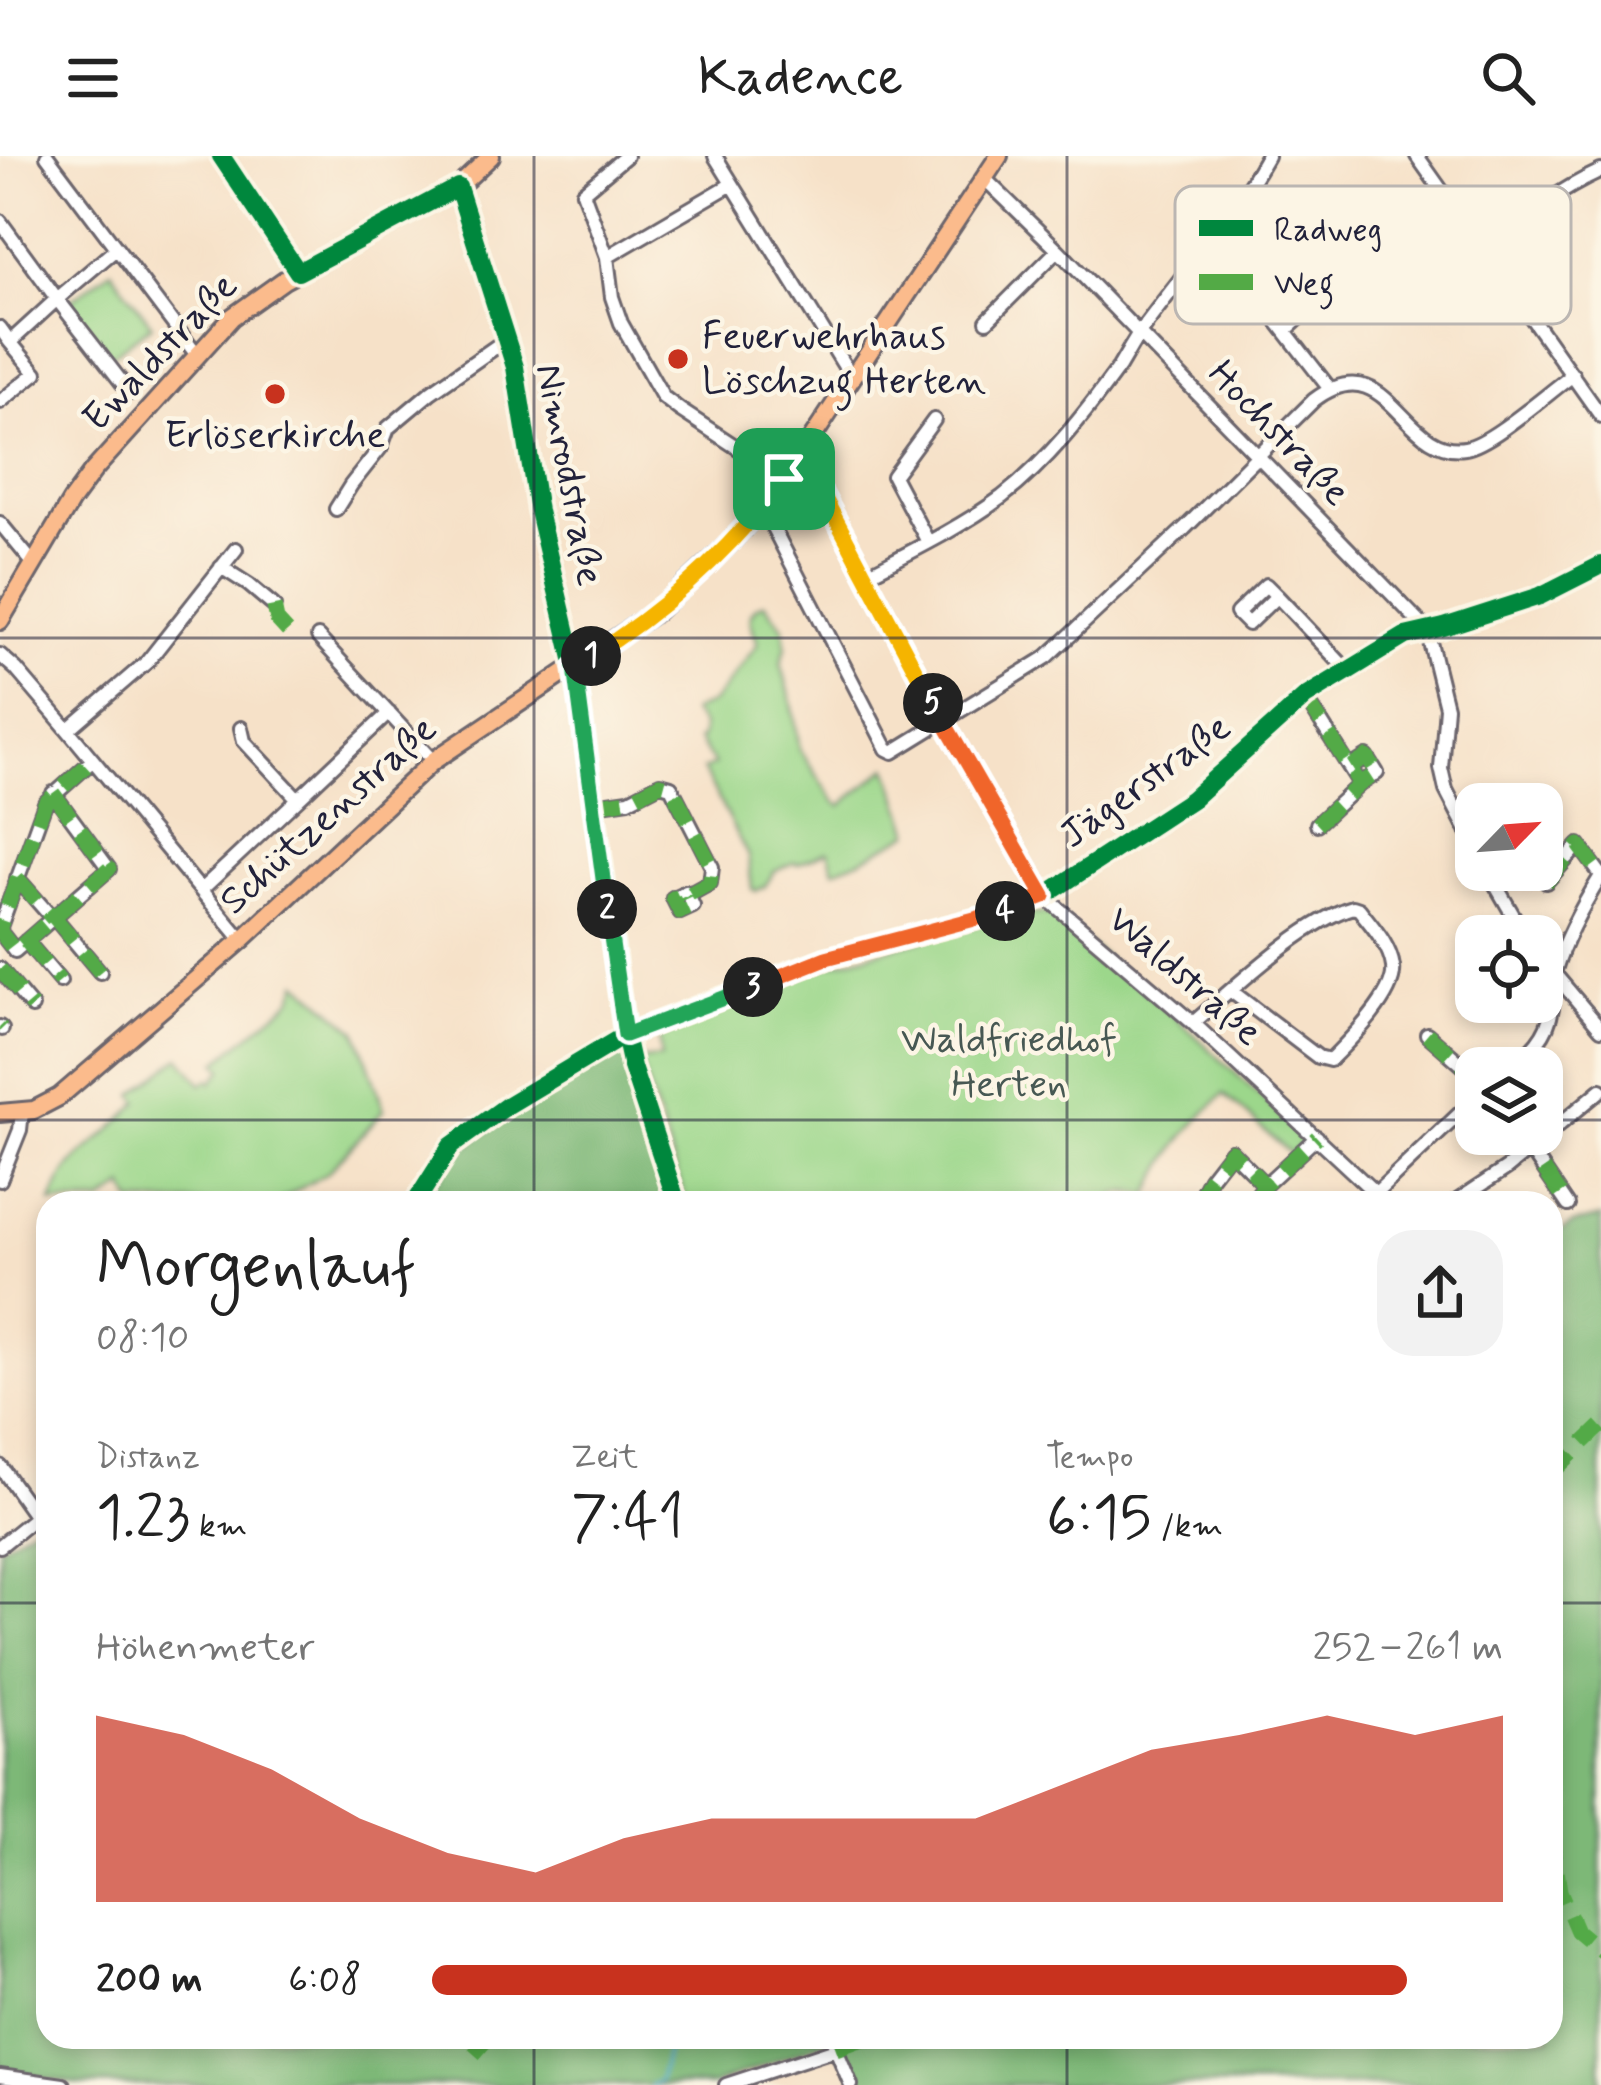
<!DOCTYPE html>
<html lang="de">
<meta charset="utf-8">
<style>
:root{--surface:#fff;--page:#f2f2f2;--text:#222;--muted:#767676;--accent:#c8321e}
body{margin:0;font-family:Mynerve,sans-serif;background:var(--page);color:var(--text);height:100vh;display:flex;flex-direction:column;font-size:45px;white-space:nowrap}
*{box-sizing:border-box;margin:0}
p{font-size:39px;color:var(--muted)}
.icon{flex:none;width:66px;height:66px;fill:none;stroke:currentColor;stroke-width:2;stroke-linecap:round;stroke-linejoin:round}
.map{position:relative;flex:1;overflow:hidden}
.drawer{position:absolute;left:36px;top:1035px;width:1527px;height:858px;display:flex;flex-direction:column;background:var(--surface);border-radius:36px;box-shadow:0 6px 18px #0003}
.drawer>*{flex:none}
.needle{width:78px;rotate:65deg}
.controls{position:absolute;left:1455px;top:627px;display:grid;gap:24px}
.controls a{display:grid;place-items:center;width:108px;height:108px;border-radius:24px;background:var(--surface);box-shadow:0 6px 18px #0003;font-size:60px}
.pin{position:absolute;display:grid;place-items:center;width:102px;height:102px;color:#fff;margin:-51px;border-radius:24px;box-shadow:0 6px 18px #0006}
.km{position:absolute;width:60px;height:60px;margin:-30px;border-radius:50%;background:#222;color:#fff;font-size:33px;line-height:60px;text-align:center}
.round{display:grid;place-items:center;flex:none;width:126px;height:126px;border-radius:36px;background:var(--page)}
.headline{display:flex;align-items:center;justify-content:space-between;height:204px;padding:0 60px}
h1{font-size:66px;font-weight:600;line-height:90px}
.stats{display:grid;grid-template-columns:repeat(3,1fr);gap:18px;height:204px;padding:12px 60px}
.stats div{display:grid;align-content:center}
.stats b{font-size:60px;font-weight:600}
.stats small{font-size:33px;font-weight:400}
.stats p{font-size:33px}
.chart{height:336px;padding:24px 60px}
.chart p{display:flex;justify-content:space-between}
.chart svg{width:100%;height:216px;margin-top:12px;fill:var(--accent);opacity:.7}
ul{padding:0 60px;list-style:none;font-size:39px}
li{display:grid;grid-template-columns:192px 144px 1fr;align-items:center;height:90px}
li i{height:30px;border-radius:15px;background:var(--accent)}
header{display:flex;justify-content:space-between;align-items:center;height:156px;padding:0 60px;background:var(--surface);font-size:54px;font-weight:600}
.map>svg:first-child{display:block}
.green{fill:#9cd78b;stroke:#5f7c63;stroke-width:3}
.forest{fill:#7db877;stroke:#506d59;stroke-width:3}
.lines{fill:none;stroke-linecap:round;stroke-linejoin:round}
.stream{stroke:#54add1;stroke-width:3}
.minor-casing{stroke:#6c656c;stroke-width:18}
.major-casing{stroke:#6c656c;stroke-width:22}
.minor{stroke:#fff;stroke-width:12}
.major{stroke:#fbbb8c;stroke-width:16}
.quiet{stroke:#53aa46;stroke-width:15;stroke-dasharray:30 15;stroke-linecap:butt}
.cycleway-casing{stroke:#fcf5e5;stroke-width:26}
.cycleway{stroke:#00873e;stroke-width:18}
.split-1-casing{stroke:#fff;stroke-width:24}
.split-2-casing{stroke:#fff;stroke-width:24}
.split-3-casing{stroke:#fff;stroke-width:24}
.split-4-casing{stroke:#fff;stroke-width:24}
.split-5-casing{stroke:#fff;stroke-width:24}
.split-6-casing{stroke:#fff;stroke-width:24}
.split-1{stroke:#f5b400;stroke-width:15}
.split-2{stroke:#22a559;stroke-width:15}
.split-3{stroke:#22a559;stroke-width:15}
.split-4{stroke:#f0652b;stroke-width:15}
.split-5{stroke:#f0652b;stroke-width:15}
.split-6{stroke:#f5b400;stroke-width:15}
.grid{fill:none;stroke:#22223b;stroke-width:3;stroke-opacity:0.55}
.poi-dot{fill:#c8321e;stroke:#fcf5e5;stroke-width:4.5}
.labels{text-anchor:middle;dominant-baseline:central;stroke-width:9;stroke-linejoin:round;paint-order:stroke}
.poi-label{font-size:39px;fill:#22223b;stroke:#fcf5e5;text-anchor:start}
.street-label{font-size:39px;fill:#22223b;stroke:#fcf5e5}
.park-label{font-size:39px;fill:#475853;stroke:#fcf5e5}
.key{fill:#fcf5e5;stroke:#bbb6b2;stroke-width:3}
.key-label{font-size:33px;fill:#22223b}
</style>
<header><svg class="icon" aria-label="menu" viewBox="0 0 24 24"><path d="M4 6h16M4 12h16M4 18h16"/></svg>Kadence<svg class="icon" aria-label="search" viewBox="0 0 24 24"><circle cx="10" cy="10" r="6"/><path d="M15 15l6 6"/></svg></header>
<div class="map">
<svg width="1601" height="1929" viewBox="0 0 1601 1929">
<rect width="100%" height="100%" fill="#fcf5e5"/>
<filter id="ink" filterUnits="userSpaceOnUse"><feTurbulence type="fractalNoise" baseFrequency=".00833" numOctaves="2"/><feDisplacementMap in="SourceGraphic" scale="24" xChannelSelector="R" yChannelSelector="G"/><feConvolveMatrix kernelMatrix="1 2 1 2 8 2 1 2 1" color-interpolation-filters="sRGB"/></filter>
<filter id="wash" filterUnits="userSpaceOnUse"><feTurbulence type="fractalNoise" baseFrequency=".004" numOctaves="4" result="noise"/><feDisplacementMap in="SourceGraphic" scale="48" xChannelSelector="R" yChannelSelector="G"/><feGaussianBlur stdDeviation="2.7" result="paint"/><feColorMatrix in="noise" values="0 0 0 0 0 0 0 0 0 0 0 0 0 0 0 0 0 1.4 0 .05"/><feComposite in="paint" operator="in"/></filter>
<g filter="url(#wash)">
<rect width="100%" height="100%" fill="#f6e1c8"/>
<path class="green" d="M111,114L152,169L108,202L67,147Z
M765,447L783,471L785,481L786,491L781,507L792,547L800,594L835,646L841,650L888,611L911,676L862,703L834,714L828,695L797,708L795,706L774,716L765,730L756,735L752,733L748,700L703,614L714,609L698,584L702,581V570L692,556C697,552 704,551 710,548C716,545 752,496 758,487C752,470 742,454 765,447Z
M1052,757L1169,855L1306,983L1292,999L1224,938C1187,974 1172,991 1149,1039C1133,1035 1116,1033 1105,1047H687L639,904L661,902L659,882L817,812L1013,759Z
M298,826L357,875L384,954L327,1017L275,1047H133L125,1031L102,1047H52C63,1012 77,1002 104,980C117,970 127,957 139,946L134,938L180,901L202,928L209,923L212,927L223,913L217,906L288,847L293,842Z"/>
<path class="forest" d="M624,890L676,1047H422L456,997L501,965Z
M1601,1061V1929H858L839,1881H1551V1081L1572,1068Z
M48,1360V1881H828V1885L713,1929H84L0,1916V1390Z"/>
<g class="lines">
<path class="stream" d="M650,1929L659,1925L670,1881"/>
</g>
</g>
<g filter="url(#ink)">
<g class="lines">
<defs>
<path id="minor" d="M47,0L196,198
M221,0L298,116
M626,0L583,36L607,101L612,141L621,167L663,241L680,254L785,323
M715,0L852,222
M1417,0L1601,260
M984,22L1058,94L1427,474L1446,551L1441,612L1446,634L1476,692
M458,31L515,211L538,355L575,511L625,879L632,911L677,1047
M0,65L57,143L116,93
M1483,93C1521,63 1557,35 1601,15
M607,101L732,28
M1308,128L1271,157L1330,233
M1411,136L1479,88
M1285,146L1298,163L1286,174
M987,165L1058,94
M0,172L10,186L57,143L130,237
M0,246L36,217L10,186
M800,301L821,335L942,565L1044,740L1193,867L1386,1047
M336,353L351,329L381,291L388,272L431,236L507,183
M767,360L887,593L893,596L1047,501L1185,372L1314,244C1389,188 1402,302 1465,292C1490,289 1549,236 1573,219
M0,367L33,407
M928,386L893,320L934,264
M221,411L249,429L274,450
M866,419C912,395 960,372 1002,341C1047,306 1085,258 1119,211C1127,198 1134,184 1143,172C1185,115 1232,62 1267,0
M1277,440L1248,468L1237,457L1266,429L1277,440L1348,515
M318,481L433,605
M0,499L16,513L68,574L242,784
M1305,541L1360,628L1317,668
M241,572L244,585L298,643L389,557
M68,574L147,506L236,393
M1351,611L1367,601L1377,617L1360,628
M53,637L109,713L15,795L1,777L0,771L45,647L93,604
M594,649L629,644L660,628L671,631L712,711L710,727L688,739L686,736L673,742L680,756L693,750L688,739
M1487,714L1525,780
M17,722L53,763
M1546,726L1579,689L1601,719
M201,734L298,643
M54,761L100,816
M26,785L60,825
M1542,803L1601,873
M0,813L32,851
M1193,867C1233,833 1304,765 1353,751L1359,753C1372,770 1390,789 1393,811C1397,838 1349,885 1330,904L1318,901L1231,835
M0,871L2,873
M1427,878L1476,921
M1509,912C1531,895 1548,880 1552,852C1553,839 1551,826 1555,814C1565,781 1583,749 1601,720
M1516,978L1530,993L1568,1049
M0,1024L20,974L22,956
M1376,1037L1476,942
M415,1047L451,990L508,949L625,879L827,802L1010,754L1044,740L1192,643L1305,541L1405,480L1444,471L1540,440L1601,409
M1197,1047L1210,1022L1231,995L1265,1029
M1251,1047L1265,1029L1317,981
M1454,1047L1507,1012L1601,934
M0,1310L36,1361
M0,1390L36,1361L40,1366L48,1360
M834,1881L836,1893L851,1929
M0,1920L63,1929
M726,1929L836,1893"/>
<path id="major" d="M0,465L71,345L93,315L232,161L284,124L458,31L491,0
M0,957L34,954L59,941L242,784L433,605L657,455L728,389L762,352L785,323L999,0"/>
</defs>
<use href="#minor" class="minor-casing"/>
<use href="#major" class="major-casing"/>
<use href="#minor" class="minor"/>
<use href="#major" class="major"/>
<path class="quiet" d="M762,352L767,360
M274,450L277,464L289,477H299
M1305,541L1360,628L1317,668
M1351,611L1367,601L1377,617L1360,628
M53,637L109,713L15,795L1,777L0,771L45,647L93,604
M594,649L629,644L660,628L671,631L712,711L710,727L688,739L686,736L673,742L680,756L693,750L688,739
M17,722L53,763
M1546,726L1579,689L1601,719
M54,761L100,816
M26,785L60,825
M0,813L32,851
M0,871L2,873
M1427,878L1476,921
M1516,978L1530,993L1568,1049
M1197,1047L1210,1022L1231,995L1265,1029
M1251,1047L1265,1029L1317,981
M1551,1318L1601,1270
M1551,1672L1560,1735L1577,1775L1601,1795
M836,1893L868,1881
M474,1898L489,1881"/>
<defs>
<path id="cycleway" d="M221,0L298,116L458,31L515,211L538,355L575,511L625,879L632,911L677,1047
M415,1047L451,990L508,949L625,879L827,802L1010,754L1044,740L1192,643L1305,541L1405,480L1444,471L1540,440L1601,409"/>
</defs>
<use href="#cycleway" class="cycleway-casing"/>
<use href="#cycleway" class="cycleway"/>
</g>
</g>
<g class="lines" filter="url(#ink)">
<defs>
<path id="split-1" d="M591,500C666,453 731,393 784,323"/>
<path id="split-2" d="M591,500L575,511L607,753"/>
<path id="split-3" d="M607,753L625,879L753,831"/>
<path id="split-4" d="M753,831L826,802L1005,755"/>
<path id="split-5" d="M933,547L1044,740L1005,755"/>
<path id="split-6" d="M784,323L800,301L821,335L933,547"/>
</defs>
<use href="#split-1" class="split-1-casing"/>
<use href="#split-2" class="split-2-casing"/>
<use href="#split-3" class="split-3-casing"/>
<use href="#split-4" class="split-4-casing"/>
<use href="#split-5" class="split-5-casing"/>
<use href="#split-6" class="split-6-casing"/>
<use href="#split-1" class="split-1"/>
<use href="#split-2" class="split-2"/>
<use href="#split-3" class="split-3"/>
<use href="#split-4" class="split-4"/>
<use href="#split-5" class="split-5"/>
<use href="#split-6" class="split-6"/>
</g>
<path class="grid" d="M534,0V1047M1067,0V1047M0,482H1601M0,964H1476M1542,964H1601M0,1447H48M1551,1447H1601M534,1881V1929M1067,1881V1929"/>
<g class="poi-dot">
<circle cx="678" cy="203" r="12"/>
<circle cx="275" cy="238" r="12"/>
</g>
<g class="labels">
<g class="poi-label">
<text x="702" y="181">Feuerwehrhaus<tspan x="702" dy="45">Löschzug Herten</tspan></text>
<text x="275" y="280" text-anchor="middle">Erlöserkirche</text>
</g>
<g class="street-label">
<text transform="translate(161 197) rotate(-46)">Ewaldstraße</text>
<text transform="translate(1278 278) rotate(46)">Hochstraße</text>
<text transform="translate(568 319) rotate(79)">Nimrodstraße</text>
<text transform="translate(1146 626) rotate(-36)">Jägerstraße</text>
<text transform="translate(329 660) rotate(-42)">Schützenstraße</text>
<text transform="translate(1184 821) rotate(41)">Waldstraße</text>
</g>
<g class="park-label">
<text x="1009" y="884">Waldfriedhof<tspan x="1009" dy="45">Herten</tspan></text>
</g>
</g>
<rect x="1175" y="30" width="396" height="138" rx="18" class="key"/>
<rect x="1199" y="64" width="54" height="16" fill="#00873e"/>
<rect x="1199" y="118" width="54" height="16" fill="#53aa46"/>
<g class="key-label">
<text x="1274" y="84">Radweg</text>
<text x="1274" y="138">Weg</text>
</g>
</svg>
<div class="controls">
<a><svg class="needle" viewBox="-14 -14 28 28"><path d="M0-13l5 13h-10z" fill="#e53935"/><path d="M0 13l5-13h-10z" fill="#767676"/></svg></a>
<a><svg class="icon" aria-label="locate" viewBox="0 0 24 24"><circle cx="12" cy="12" r="6"/><path d="M12 2v4M12 18v4M2 12h4M18 12h4"/></svg></a>
<a><svg class="icon" aria-label="layers" viewBox="0 0 24 24"><path d="M12 4l9 5-9 5-9-5zM3 14l9 5 9-5"/></svg></a>
</div>
<div class="pin" style="left:784px;top:323px;background:#1e9e55"><svg class="icon" aria-label="arrive" viewBox="0 0 24 24"><path d="M6 21V4h12l-3 4 3 4H6"/></svg></div>
<b class="km" style="left:591px;top:500px">1</b>
<b class="km" style="left:607px;top:753px">2</b>
<b class="km" style="left:753px;top:831px">3</b>
<b class="km" style="left:1005px;top:755px">4</b>
<b class="km" style="left:933px;top:547px">5</b>
<section class="drawer">
<div class="headline"><div><h1>Morgenlauf</h1><p>08:10</p></div><a class="round"><svg class="icon" aria-label="share" viewBox="0 0 24 24"><path d="M12 15V3M7 8l5-5 5 5M5 13v7h14v-7"/></svg></a></div>
<div class="stats">
<div><p>Distanz</p><b>1.23<small> km</small></b></div>
<div><p>Zeit</p><b>7:41</b></div>
<div><p>Tempo</p><b>6:15<small> /km</small></b></div>
</div>
<div class="chart"><p><span>Höhenmeter</span>252–261 m</p>
<svg viewBox="0 0 160 44" preserveAspectRatio="none"><path d="M0 44V6L10 10L20 17L30 27L40 34L50 38L60 31L70 27L80 27L90 27L100 27L110 20L120 13L130 10L140 6L150 10L160 6V44z"/></svg>
</div>
<ul>
<li><b>200 m</b>6:08<i style="width:91%"></i></li>
</ul>
</section>
</div>
